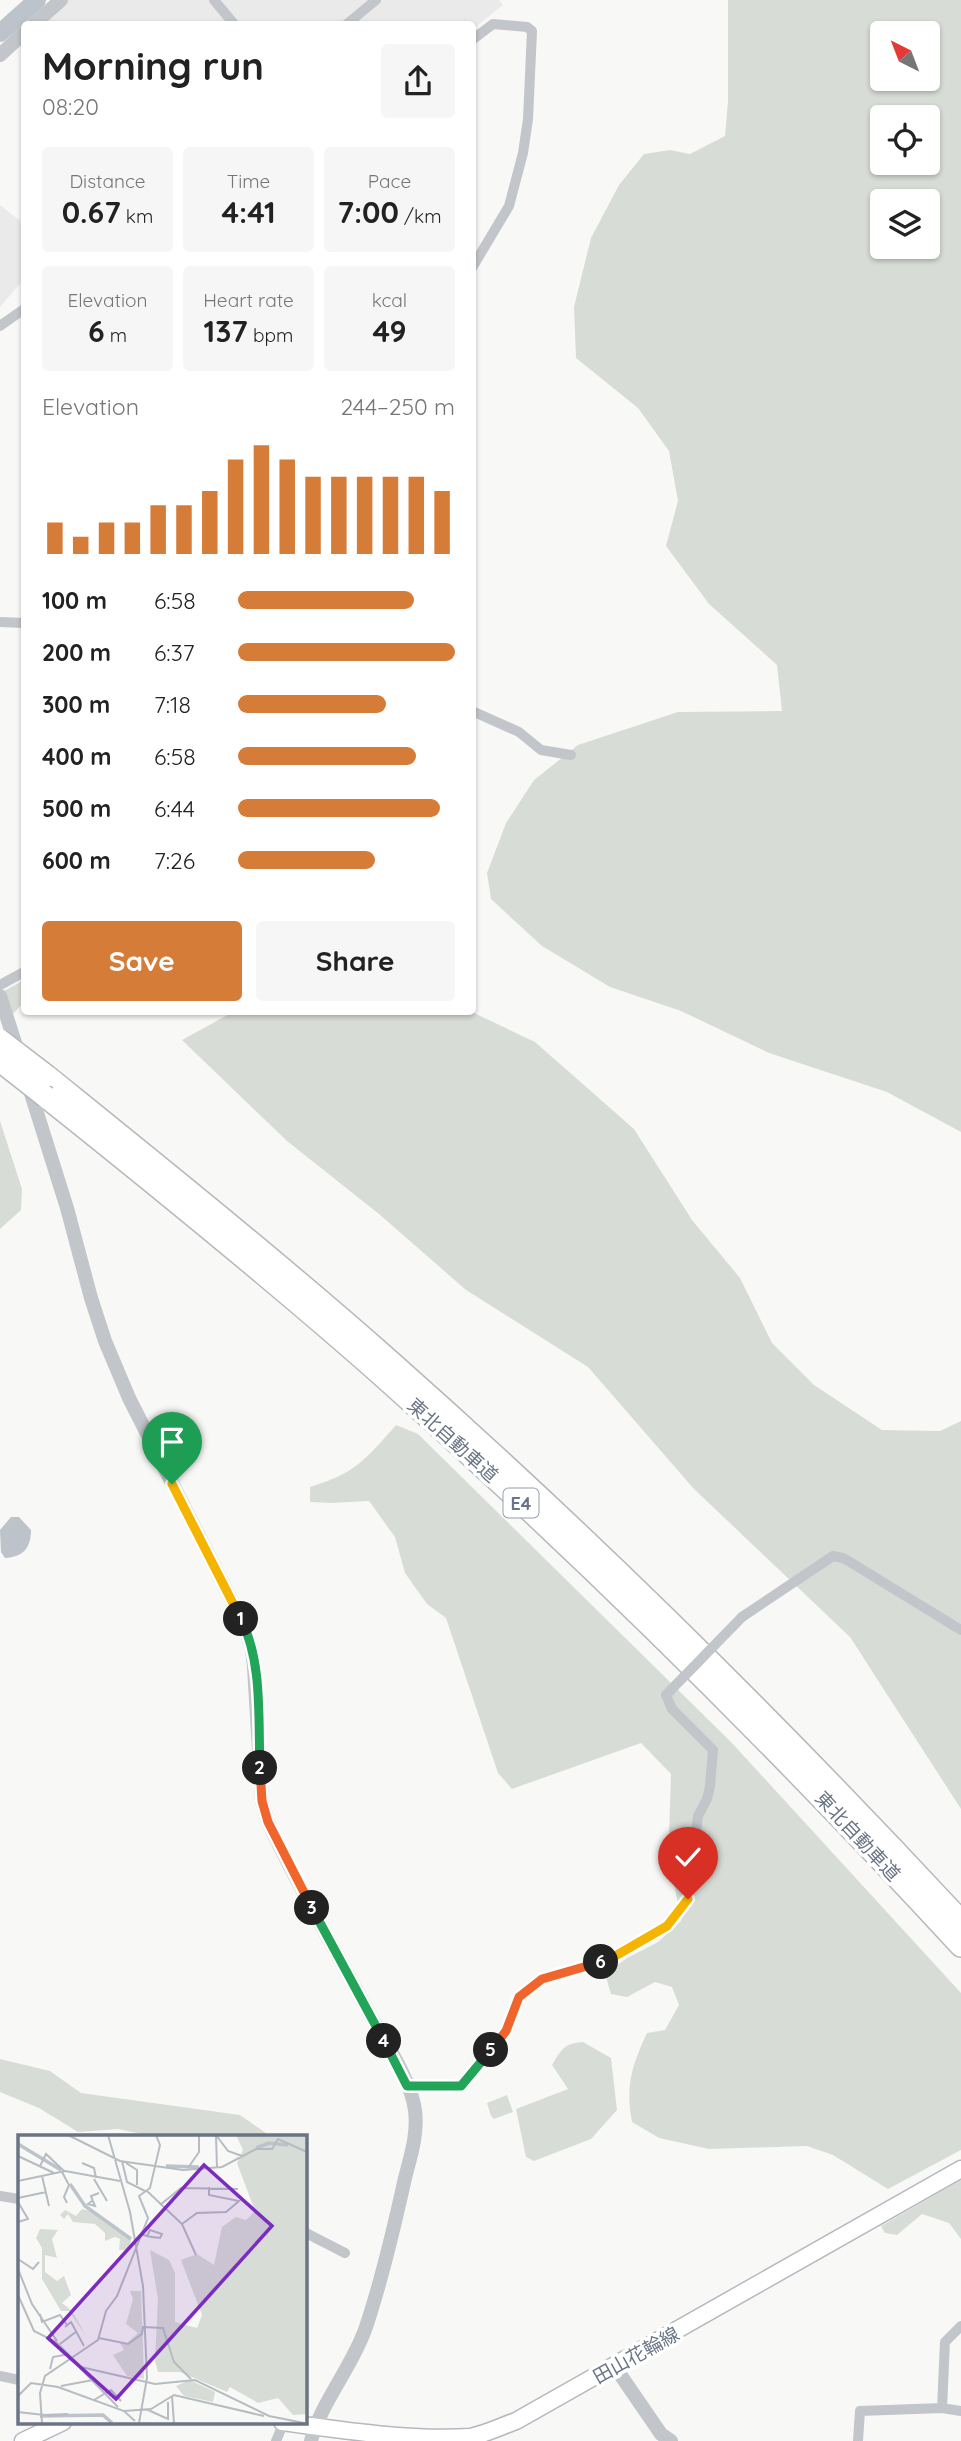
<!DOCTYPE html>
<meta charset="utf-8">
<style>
:root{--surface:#fff;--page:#f6f6f6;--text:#222;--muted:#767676;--accent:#d67c39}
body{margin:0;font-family:Quicksand,"Noto Sans JP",sans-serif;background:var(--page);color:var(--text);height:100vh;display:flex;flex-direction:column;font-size:26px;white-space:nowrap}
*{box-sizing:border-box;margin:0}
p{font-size:23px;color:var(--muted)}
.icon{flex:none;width:38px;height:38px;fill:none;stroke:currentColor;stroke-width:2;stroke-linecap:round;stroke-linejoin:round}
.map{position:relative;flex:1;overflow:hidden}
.details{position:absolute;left:21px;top:21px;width:455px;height:994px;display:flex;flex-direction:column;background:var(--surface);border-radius:7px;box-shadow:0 2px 5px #0004}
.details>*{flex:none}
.needle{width:46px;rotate:318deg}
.controls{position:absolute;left:870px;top:21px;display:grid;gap:14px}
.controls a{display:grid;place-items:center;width:70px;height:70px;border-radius:7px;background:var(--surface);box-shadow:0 2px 5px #0004;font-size:35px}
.pin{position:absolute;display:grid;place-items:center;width:60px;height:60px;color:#fff;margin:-72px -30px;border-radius:50% 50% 50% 0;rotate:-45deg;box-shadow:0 0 7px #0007}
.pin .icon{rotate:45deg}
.km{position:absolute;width:35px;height:35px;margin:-18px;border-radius:50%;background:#222;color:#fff;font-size:19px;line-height:35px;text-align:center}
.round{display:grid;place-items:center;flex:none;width:74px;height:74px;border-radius:7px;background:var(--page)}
.headline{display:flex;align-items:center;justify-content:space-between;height:119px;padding:0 21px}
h1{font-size:38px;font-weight:700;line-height:52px}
.stats{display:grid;grid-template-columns:repeat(3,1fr);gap:10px;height:119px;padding:7px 21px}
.stats div{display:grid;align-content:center;border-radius:7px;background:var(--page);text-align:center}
.stats b{font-size:30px;font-weight:700}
.stats small{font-size:19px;font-weight:400}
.stats p{font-size:19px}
.chart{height:196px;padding:14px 21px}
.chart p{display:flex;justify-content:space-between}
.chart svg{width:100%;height:126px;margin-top:7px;stroke:var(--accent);stroke-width:6}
.primary-button{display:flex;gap:14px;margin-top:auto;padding:14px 21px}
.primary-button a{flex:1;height:80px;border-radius:7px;background:var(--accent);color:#fff;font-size:28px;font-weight:700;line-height:80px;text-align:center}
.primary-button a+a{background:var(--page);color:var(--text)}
ul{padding:0 21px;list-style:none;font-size:23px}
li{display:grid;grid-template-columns:112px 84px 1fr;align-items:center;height:52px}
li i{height:18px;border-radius:9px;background:var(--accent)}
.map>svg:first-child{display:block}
.built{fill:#e9eae9}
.green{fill:#d7ddd6;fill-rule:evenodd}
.water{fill:#bcc3ca}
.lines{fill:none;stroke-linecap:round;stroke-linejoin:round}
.river{stroke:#bcc3ca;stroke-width:18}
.secondary-casing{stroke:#b5b8be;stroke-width:19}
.motorway-casing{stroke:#b5b8bc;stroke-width:24}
.minor{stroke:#c2c5c9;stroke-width:10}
.tertiary{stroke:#c2c5c9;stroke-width:14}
.secondary{stroke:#fff;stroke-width:16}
.motorway{stroke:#fff;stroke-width:21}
.motorway-bridge-casing{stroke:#b5b8bc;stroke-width:24;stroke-linecap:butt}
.minor-bridge{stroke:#c2c5c9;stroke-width:10}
.motorway-bridge{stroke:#fff;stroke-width:21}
.split-1-casing{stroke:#fff;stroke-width:14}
.split-2-casing{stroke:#fff;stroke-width:14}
.split-3-casing{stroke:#fff;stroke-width:14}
.split-4-casing{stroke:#fff;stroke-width:14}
.split-5-casing{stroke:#fff;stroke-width:14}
.split-6-casing{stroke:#fff;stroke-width:14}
.split-7-casing{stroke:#fff;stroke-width:14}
.split-1{stroke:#f5b400;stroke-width:9}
.split-2{stroke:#22a559;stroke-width:9}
.split-3{stroke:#f0652b;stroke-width:9}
.split-4{stroke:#22a559;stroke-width:9}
.split-5{stroke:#22a559;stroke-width:9}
.split-6{stroke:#f0652b;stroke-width:9}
.split-7{stroke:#f5b400;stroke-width:9}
.labels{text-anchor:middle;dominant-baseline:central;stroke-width:7;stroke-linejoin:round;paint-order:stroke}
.shield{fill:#fff;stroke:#979eaa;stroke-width:2}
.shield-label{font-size:18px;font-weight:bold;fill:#6a7485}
.street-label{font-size:19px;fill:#6a7485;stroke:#fff}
.inset-river{fill:none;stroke:#bcc3ca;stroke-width:3.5}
.inset-road{fill:none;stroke:#b6bcc2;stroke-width:2}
.view{fill:#7b2cbf;fill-opacity:0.15;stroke:#7b2cbf;stroke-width:3.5}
.inset-edge{fill:none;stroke:#6a7485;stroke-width:3.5}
</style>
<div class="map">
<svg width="961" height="2441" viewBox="0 0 961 2441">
<rect width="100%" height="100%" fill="#f8f9f6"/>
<path class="built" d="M59,0H499L503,5L473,29L472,24H33Z
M0,205L24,224V279L0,307Z"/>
<path class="green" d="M728,0H961V1132L887,1092L769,1053L681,1011L610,987L542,946L491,899L487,873L506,823L534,780L578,745L678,712L782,711L777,665L709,604L666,546L678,501L669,451L638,408L576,358L574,307L591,238L619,185L644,154L670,150L690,154L725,136L728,101ZM882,33H928V79H882ZM882,117H928V163H882ZM882,201H928V247H882Z
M24,980V1002L13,1014L4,991Z
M233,1012H472L535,1042L634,1129L692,1220L740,1278L772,1343L814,1385L882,1430L940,1431L961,1421V1809L850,1637L694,1489L588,1367L466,1290L379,1214L287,1141L182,1040Z
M0,1121L22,1189L21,1210L0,1229Z
M396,1425L418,1434L732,1743L961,1993V2150L888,2189L833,2155L807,2146L709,2149L659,2138L632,2122C625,2086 632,2065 647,2033L665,2030L679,2005L672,1987L655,1982L627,1997L611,1994L605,1974L627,1958L658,1942L681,1921L672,1872L661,1852L669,1835L671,1774L641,1743L512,1789L498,1773L446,1618L427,1604L405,1573L395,1537L369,1501L331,1503L310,1502V1487C356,1473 366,1459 396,1425Z
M583,2042L611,2058L617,2110L591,2139L534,2161L526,2157L516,2109L568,2089L552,2065C561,2050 564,2043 583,2042Z
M0,2059L50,2071L81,2093L240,2115L270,2136H151L118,2129L78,2132L39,2108L0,2092Z
M507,2095L513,2112L494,2119L491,2116L487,2103Z
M961,2180V2239L949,2223L922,2214L897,2235L885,2233L881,2226Z"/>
<path class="water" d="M11,1517H19L31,1530C31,1548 23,1557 5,1558L1,1552L0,1530Z"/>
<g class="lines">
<path class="river" d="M0,33L37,0"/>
<defs>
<path id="secondary" d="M282,2422C339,2430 414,2441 470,2437C486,2434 502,2426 516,2421L961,2169
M23,2441L63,2422"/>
<path id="motorway" d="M47,1076C162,1169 278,1262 389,1360C589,1537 779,1725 961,1921
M46,1097C159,1187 271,1278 380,1374C583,1554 776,1746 961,1946"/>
</defs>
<use href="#secondary" class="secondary-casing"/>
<use href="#motorway" class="motorway-casing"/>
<path class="minor" d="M214,0L234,24
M347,24L376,0
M472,40L493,24L527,27L532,31L528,119L523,153L509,206L472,268
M0,326L24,309
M0,622L24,623
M472,711L519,732L541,750L571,755
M0,985L24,972
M742,1617L833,1556L843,1558L855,1565L961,1630
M407,2086H461L481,2065L506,2031L519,1997L542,1979L610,1959L636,1945L667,1926L688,1899L698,1816L707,1799L710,1786L713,1750L672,1709L666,1695
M0,2196L19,2199
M304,2232L345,2253
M0,2376L19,2380
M942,2408L945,2342L961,2326
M276,2441L284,2422
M858,2441L860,2411L942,2408L961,2411"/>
<path class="tertiary" d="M34,24L61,0
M0,55L24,33
M0,996L19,1055
M28,1084L67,1208L91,1298L105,1341L129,1398L245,1627L252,1650L254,1667L262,1801L268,1822C299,1888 336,1951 370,2015C385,2042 411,2080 415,2110C418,2134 411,2155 405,2178C394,2228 382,2279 366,2327C353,2366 321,2402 311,2441
M615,2367L661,2434L671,2441"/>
<use href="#secondary" class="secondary"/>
<use href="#motorway" class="motorway"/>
<defs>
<path id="motorway-bridge" d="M0,1040L47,1076
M0,1061L46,1097"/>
</defs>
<use href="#motorway-bridge" class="motorway-bridge-casing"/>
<path class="minor-bridge" d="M666,1695L742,1617"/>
<use href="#motorway-bridge" class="motorway-bridge"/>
</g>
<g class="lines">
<defs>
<path id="split-1" d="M172,1484L241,1619"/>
<path id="split-2" d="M241,1619C263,1663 258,1720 260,1768"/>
<path id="split-3" d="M260,1768L262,1801L268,1822L312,1908"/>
<path id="split-4" d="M312,1908L384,2041"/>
<path id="split-5" d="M384,2041L407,2086H461L491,2050"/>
<path id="split-6" d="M491,2050L506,2031L519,1997L542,1979L601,1962"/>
<path id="split-7" d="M601,1962L610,1959L667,1926L688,1899"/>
</defs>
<use href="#split-1" class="split-1-casing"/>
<use href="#split-2" class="split-2-casing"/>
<use href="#split-3" class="split-3-casing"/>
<use href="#split-4" class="split-4-casing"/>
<use href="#split-5" class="split-5-casing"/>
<use href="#split-6" class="split-6-casing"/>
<use href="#split-7" class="split-7-casing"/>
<use href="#split-1" class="split-1"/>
<use href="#split-2" class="split-2"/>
<use href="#split-3" class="split-3"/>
<use href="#split-4" class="split-4"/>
<use href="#split-5" class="split-5"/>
<use href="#split-6" class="split-6"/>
<use href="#split-7" class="split-7"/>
</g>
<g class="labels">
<rect class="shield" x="503.5" y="1488.5" width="35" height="29" rx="5"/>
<g class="shield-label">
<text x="521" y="1503">E4</text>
</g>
<g class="street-label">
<text transform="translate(453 1440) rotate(42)">東北自動車道</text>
<text transform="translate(858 1836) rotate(47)">東北自動車道</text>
<text transform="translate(636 2355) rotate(-29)">田山花輪線</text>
</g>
</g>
<g transform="translate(18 2135)">
<rect width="289" height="289" fill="#f8f9f6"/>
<path d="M218,0H289V279L275,280L260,263L240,268L212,252L209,257L162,237H140L137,226L140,164L132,115L151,125L157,138V187L179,193L184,180L163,125L179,119L196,130L204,92L218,82L228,85L237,76L219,28L225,15ZM64,74L76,77L113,105L111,115H101L102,104L97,102L87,106V98L77,89L55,87L50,79L46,84L42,80L47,75L58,81ZM22,94L40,95L34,104L39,123L27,120V137L39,146L46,141L53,160L44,168L54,176L68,201L51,176H43L24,144V113L18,103ZM112,156H123L126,244L109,241L95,220L106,215L102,208L108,209L120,198L108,189L115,164ZM172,245L197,257L195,267L166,261L158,251Z" fill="#d7ddd6"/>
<path class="inset-river" d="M0,9L43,35M238,13L251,8L270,10M148,31L181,32M52,49L67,71L113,104M22,281L85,280L94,288"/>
<path class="inset-road" d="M50,0L102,26L165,35L204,32L238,14H254L260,4L289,17M90,0L112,77L125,151L129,243L121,288M198,0L210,16L224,21M198,1L199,33M0,21L36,38M104,26L109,47L127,56M64,28L76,33L78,43M108,28L119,35V50M22,31L28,19L46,36M170,33L181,17V0M44,37L51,50L46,62L49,68M24,41L31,71M76,44L89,66M0,46L47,36L102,46M129,56L164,89L178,120M0,63L28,57M74,66L70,69L77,71L73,61L81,58M0,67L10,84L0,87M142,70L163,53L220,54M164,89L179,78L208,77L221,66L191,60V52M122,99L129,101L134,102L142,103L144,99L132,95L129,101M0,124L15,134L21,127M0,134L14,169L39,206M0,160L16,196L38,207L63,232L137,249L177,245L251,281L286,288M22,179L24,187L42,180L49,190M47,192L53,187L66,211M81,203L110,209L124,199L125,192L145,193L156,227L173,244M42,209L59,196M62,233L100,272M32,234L35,222L51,219M43,251L75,245M0,261L13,248L40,252L106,276L117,286M154,261L156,288M76,265L93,255L103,266M130,275L150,284V267M106,276L133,274L156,260L246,281M0,277L26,280M26,280L50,279L30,281M24,288L22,258L27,241L80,205L88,176L99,161L130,83L121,61L132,53L142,10L138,0"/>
<path class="view" d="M186,30L254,91L98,264L30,203Z"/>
<rect width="289" height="289" class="inset-edge"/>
</g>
</svg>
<div class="controls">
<a><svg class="needle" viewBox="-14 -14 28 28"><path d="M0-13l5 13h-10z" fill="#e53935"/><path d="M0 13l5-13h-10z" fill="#767676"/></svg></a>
<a><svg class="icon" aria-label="locate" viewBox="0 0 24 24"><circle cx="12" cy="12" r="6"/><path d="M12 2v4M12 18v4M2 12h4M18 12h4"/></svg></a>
<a><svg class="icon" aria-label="layers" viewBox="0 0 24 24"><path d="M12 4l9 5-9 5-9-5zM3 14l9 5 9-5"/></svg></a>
</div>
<div class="pin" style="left:172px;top:1484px;background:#1e9e55"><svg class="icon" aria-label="arrive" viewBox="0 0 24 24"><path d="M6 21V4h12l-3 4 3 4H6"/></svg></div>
<div class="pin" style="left:688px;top:1899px;background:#d93025"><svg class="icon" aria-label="check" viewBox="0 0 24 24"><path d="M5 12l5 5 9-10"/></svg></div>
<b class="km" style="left:241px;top:1619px">1</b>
<b class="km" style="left:260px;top:1768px">2</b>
<b class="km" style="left:312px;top:1908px">3</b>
<b class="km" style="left:384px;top:2041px">4</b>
<b class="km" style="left:491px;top:2050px">5</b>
<b class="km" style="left:601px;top:1962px">6</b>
<section class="details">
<div class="headline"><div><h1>Morning run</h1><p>08:20</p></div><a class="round"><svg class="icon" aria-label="share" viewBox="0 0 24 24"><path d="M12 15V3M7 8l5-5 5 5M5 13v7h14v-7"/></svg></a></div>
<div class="stats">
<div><p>Distance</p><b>0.67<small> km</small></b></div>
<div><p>Time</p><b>4:41</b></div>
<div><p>Pace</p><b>7:00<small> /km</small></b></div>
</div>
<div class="stats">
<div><p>Elevation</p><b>6<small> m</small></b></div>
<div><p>Heart rate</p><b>137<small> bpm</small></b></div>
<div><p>kcal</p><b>49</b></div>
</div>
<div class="chart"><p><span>Elevation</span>244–250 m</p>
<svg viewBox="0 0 160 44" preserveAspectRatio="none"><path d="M5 44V33M15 44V38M25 44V33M35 44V33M45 44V27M55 44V27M65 44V22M75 44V11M85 44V6M95 44V11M105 44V17M115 44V17M125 44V17M135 44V17M145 44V17M155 44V22"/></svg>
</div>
<ul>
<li><b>100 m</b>6:58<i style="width:81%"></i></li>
<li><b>200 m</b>6:37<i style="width:100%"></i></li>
<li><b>300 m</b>7:18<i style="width:68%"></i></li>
<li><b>400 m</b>6:58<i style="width:82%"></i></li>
<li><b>500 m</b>6:44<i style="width:93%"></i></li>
<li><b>600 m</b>7:26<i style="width:63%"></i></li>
</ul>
<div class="primary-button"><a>Save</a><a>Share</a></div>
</section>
</div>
